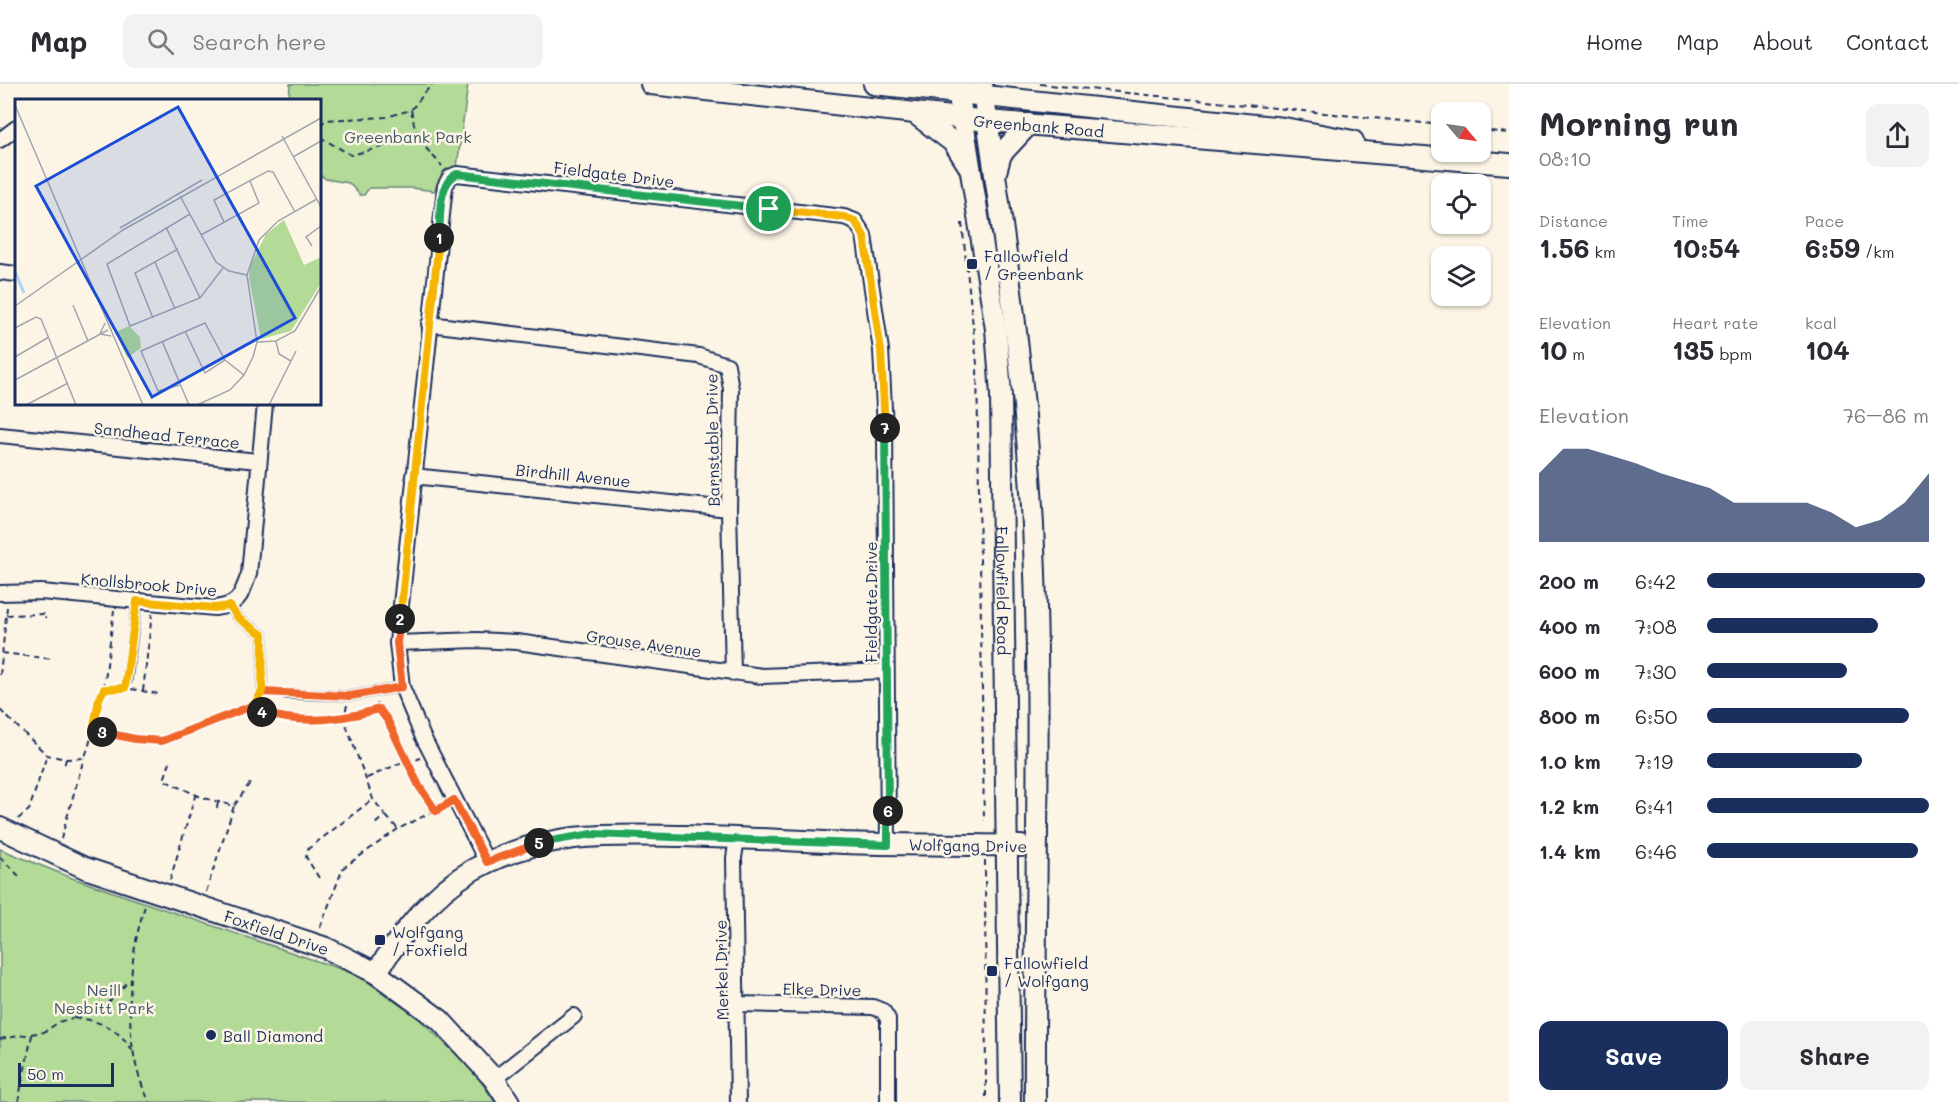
<!DOCTYPE html>
<meta charset="utf-8">
<style>
:root{--surface:#fff;--page:#f2f2f3;--text:#2b2b33;--muted:#7c7c81;--line:#e1e1e2;--accent:#1b2f5e}
body{margin:0;font-family:Mali,sans-serif;background:var(--page);color:var(--text);height:100vh;display:flex;flex-direction:column;font-size:22px;white-space:nowrap}
*{box-sizing:border-box;margin:0}
p{font-size:20px;color:var(--muted)}
.icon{flex:none;width:33px;height:33px;fill:none;stroke:currentColor;stroke-width:2;stroke-linecap:round;stroke-linejoin:round}
.map{position:relative;flex:1;overflow:hidden}
.sheet{display:flex;flex-direction:column;background:var(--surface);width:450px}
.sheet>*{flex:none}
.needle{width:39px;rotate:119deg}
.tools{position:absolute;left:1431px;top:18px;display:grid;gap:12px}
.tools a{display:grid;place-items:center;width:60px;height:60px;border-radius:12px;background:var(--surface);box-shadow:0 2px 4px #0004;font-size:30px}
.scale{position:absolute;left:18px;bottom:15px;width:96px;box-sizing:border-box;padding-left:6px;border:3px solid #1b2f5e;border-top:0;font-size:16px;line-height:21px;white-space:nowrap;color:#1b2f5e;-webkit-text-stroke:4px #fcf5e5;paint-order:stroke}
.pin{position:absolute;display:grid;place-items:center;width:51px;height:51px;color:#fff;margin:-26px;border:3px solid #fff;border-radius:50%;box-shadow:0 2px 6px #0007}
.km{position:absolute;width:30px;height:30px;margin:-15px;border-radius:50%;background:#222;color:#fff;font-size:16px;line-height:30px;text-align:center}
.round{display:grid;place-items:center;flex:none;width:63px;height:63px;border-radius:12px;background:var(--page)}
.headline{display:flex;align-items:center;justify-content:space-between;height:102px;padding:0 30px}
h1{font-size:33px;font-weight:700;line-height:45px}
.figures{display:grid;grid-template-columns:repeat(3,1fr);gap:9px;height:102px;padding:6px 30px}
.figures div{display:grid;align-content:center}
.figures b{font-size:26px;font-weight:700}
.figures small{font-size:16px;font-weight:400}
.figures p{font-size:16px}
.chart{height:168px;padding:12px 30px}
.chart p{display:flex;justify-content:space-between}
.chart svg{width:100%;height:108px;margin-top:6px;fill:var(--accent);opacity:.7}
.primary-button{display:flex;gap:12px;margin-top:auto;padding:12px 30px}
.primary-button a{flex:1;height:69px;border-radius:12px;background:var(--accent);color:#fff;font-size:24px;font-weight:700;line-height:69px;text-align:center}
.primary-button a+a{background:var(--page);color:var(--text)}
ul{padding:0 30px;list-style:none;font-size:20px}
li{display:grid;grid-template-columns:96px 72px 1fr;align-items:center;height:45px}
li i{height:15px;border-radius:8px;background:var(--accent)}
header{display:flex;align-items:center;gap:36px;box-sizing:border-box;height:84px;padding:0 30px;background:var(--surface);border-bottom:2px solid var(--line)}
header strong{font-size:28px}
nav{display:flex;gap:33px;margin-inline-start:auto;font-size:21px}
.search{width:420px;height:54px;background:var(--page);display:flex;align-items:center;gap:15px;box-sizing:border-box;padding:0 21px;border-radius:12px;color:var(--muted);font-size:22px}
main{display:flex;flex:1;min-height:0}
.map>svg:first-child{display:block}
.green{fill:#b3db97;stroke:#67857a;stroke-width:1.5}
.lines{fill:none;stroke-linecap:round;stroke-linejoin:round}
.lane-casing{stroke:#1b2f5e;stroke-width:11}
.street-casing{stroke:#1b2f5e;stroke-width:18}
.secondary-casing{stroke:#1b2f5e;stroke-width:24}
.path{stroke:#1b2f5e;stroke-width:2;stroke-dasharray:6 4.5;stroke-linecap:butt}
.lane{stroke:#fcf5e5;stroke-width:7}
.street{stroke:#fcf5e5;stroke-width:14}
.secondary{stroke:#fcf5e5;stroke-width:20}
.split-1-casing{stroke:#fff;stroke-width:12}
.split-2-casing{stroke:#fff;stroke-width:12}
.split-3-casing{stroke:#fff;stroke-width:12}
.split-4-casing{stroke:#fff;stroke-width:12}
.split-5-casing{stroke:#fff;stroke-width:12}
.split-6-casing{stroke:#fff;stroke-width:12}
.split-7-casing{stroke:#fff;stroke-width:12}
.split-8-casing{stroke:#fff;stroke-width:12}
.split-1{stroke:#22a559;stroke-width:8}
.split-2{stroke:#f5b400;stroke-width:8}
.split-3{stroke:#f0652b;stroke-width:8}
.split-4{stroke:#f5b400;stroke-width:8}
.split-5{stroke:#f0652b;stroke-width:8}
.split-6{stroke:#22a559;stroke-width:8}
.split-7{stroke:#22a559;stroke-width:8}
.split-8{stroke:#f5b400;stroke-width:8}
.poi-dot{fill:#1b2f5e;stroke:#fcf5e5;stroke-width:2}
.labels{text-anchor:middle;dominant-baseline:central;stroke-width:5;stroke-linejoin:round;paint-order:stroke}
.street-label{font-size:16px;fill:#1b2f5e;stroke:#fcf5e5}
.park-label{font-size:16px;fill:#415a6c;stroke:#fcf5e5}
.poi-label{font-size:16px;fill:#1b2f5e;stroke:#fcf5e5;text-anchor:start}
.inset-river{fill:none;stroke:#b0d4f9;stroke-width:3}
.inset-road{fill:none;stroke:#a2a6af;stroke-width:1.5}
.view{fill:#1d4ed8;fill-opacity:0.15;stroke:#1d4ed8;stroke-width:3}
.inset-edge{fill:none;stroke:#1b2f5e;stroke-width:3}
</style>
<header>
<strong>Map</strong>
<div class="search"><svg class="icon" aria-label="search" viewBox="0 0 24 24"><circle cx="10" cy="10" r="6"/><path d="M15 15l6 6"/></svg>Search here</div>
<nav><a>Home</a><a>Map</a><a>About</a><a>Contact</a></nav>
</header>
<main>
<div class="map">
<svg width="1509" height="1018" viewBox="0 0 1509 1018">
<rect width="100%" height="100%" fill="#fcf5e5"/>
<filter id="ink" filterUnits="userSpaceOnUse"><feTurbulence type="fractalNoise" baseFrequency=".0167" numOctaves="2"/><feDisplacementMap in="SourceGraphic" scale="12" xChannelSelector="R" yChannelSelector="G"/><feConvolveMatrix kernelMatrix="1 2 1 2 8 2 1 2 1" color-interpolation-filters="sRGB"/></filter>
<g filter="url(#ink)">
<path class="green" d="M290,0H468L457,83L443,90L434,107L412,104H369L364,111H360L349,99L326,95L320,91V16H289Z
M0,765L72,794L358,891L418,934L473,986L495,1018H0Z"/>
<g class="lines">
<defs>
<path id="lane" d="M230,522L238,534L263,551L262,608
M127,597L137,517
M286,610L350,612L402,603"/>
<path id="street" d="M0,56L16,44
M0,188L16,190
M429,240L699,272L727,281L731,305L729,425L733,589
M0,351L258,377
M413,392L729,425
M0,509L41,508L215,524C239,521 241,512 249,490L265,320
M397,559L477,556L517,558L762,592L886,587
M737,754L734,774L738,1018
M487,778L422,651L402,603L397,559L445,102L450,93L457,90L844,133L855,137L864,151L881,266L885,344L888,761
M738,920L873,923L883,927L888,935V1018
M494,995L574,932"/>
<g id="secondary">
<path id="s1" d="M651,0L988,37L1509,80"/>
<path d="M874,0L1284,44L1353,57"/>
<path id="s2" d="M957,0L996,245L1001,311L1010,1018"/>
<path d="M982,0C1004,154 1028,308 1034,464C1042,648 1034,833 1035,1018"/>
<path d="M917,31L954,59L968,81"/>
<path d="M996,88L1001,70L1029,40"/>
<path id="s3" d="M0,744L85,784L326,864L376,889L440,936L494,995L509,1018"/>
<path d="M376,889C403,846 441,799 488,778C554,747 613,751 684,752C737,754 790,756 843,759C902,761 962,760 1021,762"/>
</g>
</defs>
<use href="#lane" class="lane-casing"/>
<use href="#street" class="street-casing"/>
<use href="#secondary" class="secondary-casing"/>
<path class="path" d="M1040,0L1442,41
M411,26L417,54L442,82
M320,41L326,36L386,33L411,26L432,0
M1480,46L1509,49
M320,53L351,71L417,54
M962,139L977,280L984,737
M6,531L45,530V534
M2,569L53,575
M0,591L7,523
M104,604L114,526
M131,605L159,610
M143,607L152,530
M257,616L255,626C297,640 336,638 379,625L376,616
M347,621L344,635L373,715L385,731L374,741
M379,625C390,639 394,655 402,671C412,691 423,709 436,727
M0,626L47,671L66,675L64,683
M93,646L135,655L162,657L254,621
M66,675L84,674C95,652 92,626 104,605H121
M170,678L164,696L201,713L234,722L252,696
M407,680L420,674
M367,694L405,677
M217,724L218,718
M386,732L398,745L444,722
M18,735L29,726L47,671
M61,755L84,674
M0,773L19,792
M985,776L986,1018
M319,794L306,773L308,765L373,715
M170,796L196,709
M206,808L234,722
M145,822C127,875 121,968 150,1018
M320,844L343,784L398,745
M75,934C100,936 121,946 134,969
M0,955L44,948L59,938L102,925L129,897
M18,1018L32,951"/>
<use href="#lane" class="lane"/>
<use href="#street" class="street"/>
<use href="#secondary" class="secondary"/>
</g>
</g>
<g class="lines" filter="url(#ink)">
<defs>
<path id="split-1" d="M439,154C441,134 437,99 457,90L769,125"/>
<path id="split-2" d="M400,535L439,154"/>
<path id="split-3" d="M102,648L135,655L162,657L254,621L262,608L350,612L402,603L397,559L400,535"/>
<path id="split-4" d="M102,648L93,646L99,615L104,605L125,604L137,517L214,524L230,522L238,534L263,551L262,608L254,621L255,626L262,628"/>
<path id="split-5" d="M262,628C299,641 341,636 379,625L388,637L419,702L436,727L454,716L487,778L539,759"/>
<path id="split-6" d="M539,759L592,750L888,761V727"/>
<path id="split-7" d="M885,344L888,727"/>
<path id="split-8" d="M769,125L844,133L855,137L864,152L881,267L885,344"/>
</defs>
<use href="#split-1" class="split-1-casing"/>
<use href="#split-2" class="split-2-casing"/>
<use href="#split-3" class="split-3-casing"/>
<use href="#split-4" class="split-4-casing"/>
<use href="#split-5" class="split-5-casing"/>
<use href="#split-6" class="split-6-casing"/>
<use href="#split-7" class="split-7-casing"/>
<use href="#split-8" class="split-8-casing"/>
<use href="#split-1" class="split-1"/>
<use href="#split-2" class="split-2"/>
<use href="#split-3" class="split-3"/>
<use href="#split-4" class="split-4"/>
<use href="#split-5" class="split-5"/>
<use href="#split-6" class="split-6"/>
<use href="#split-7" class="split-7"/>
<use href="#split-8" class="split-8"/>
</g>
<g class="poi-dot">
<rect x="966" y="174" width="12" height="12" rx="3"/>
<rect x="374" y="850" width="12" height="12" rx="3"/>
<rect x="986" y="881" width="12" height="12" rx="3"/>
<circle cx="211" cy="951" r="6"/>
</g>
<g class="labels">
<g class="street-label">
<text stroke="none"><textPath href="#s1" startOffset="390">Greenbank Road</textPath></text>
<text transform="translate(614 90) rotate(7)">Fieldgate Drive</text>
<text transform="translate(167 351) rotate(6)">Sandhead Terrace</text>
<text transform="translate(712 356) rotate(-91)">Barnstable Drive</text>
<text transform="translate(573 391) rotate(6)">Birdhill Avenue</text>
<text transform="translate(149 500) rotate(5)">Knollsbrook Drive</text>
<text stroke="none"><textPath href="#s2" startOffset="510">Fallowfield Road</textPath></text>
<text transform="translate(870 518) rotate(-90)">Fieldgate Drive</text>
<text transform="translate(644 559) rotate(8)">Grouse Avenue</text>
<text transform="translate(968 761) rotate(1)">Wolfgang Drive</text>
<text stroke="none"><textPath href="#s3" startOffset="296">Foxfield Drive</textPath></text>
<text transform="translate(721 886) rotate(-91)">Merkel Drive</text>
<text transform="translate(822 905) rotate(1)">Elke Drive</text>
</g>
<g class="park-label">
<text x="408" y="52">Greenbank Park</text>
<text x="104" y="905">Neill<tspan x="104" dy="18">Nesbitt Park</tspan></text>
</g>
<g class="poi-label">
<text x="984" y="171">Fallowfield<tspan x="984" dy="18">/ Greenbank</tspan></text>
<text x="392" y="847">Wolfgang<tspan x="392" dy="18">/ Foxfield</tspan></text>
<text x="1004" y="878">Fallowfield<tspan x="1004" dy="18">/ Wolfgang</tspan></text>
<text x="223" y="951">Ball Diamond</text>
</g>
</g>
<g transform="translate(15 15)">
<rect width="306" height="306" fill="#fcf5e5"/>
<path d="M269,121L289,166L306,158V184L276,232L246,240L234,179L235,167L251,135ZM114,227L125,238L126,249L112,259L101,233Z" fill="#b3db97"/>
<path class="inset-river" d="M0,172L9,194"/>
<path class="inset-road" d="M0,6L128,306M267,37L306,108M278,58L306,42M165,97L201,163L214,172L232,176M175,115L92,165L115,227L185,199L208,169M209,123L199,101L253,72L258,73L280,113M151,128L185,199M105,129L187,81M186,136L244,104L235,82M297,147L291,138L306,127M140,163L160,210M58,206L73,242M0,207L108,131L306,19M138,219L120,174L163,150M90,224L85,235L96,237M0,229L21,218L26,220L61,306M170,232L190,274L210,261M147,242L174,306M261,242L264,255L276,262M242,243L261,242L280,232L306,188M0,258L34,238M0,281L93,231M165,286L143,292L126,252L190,224L210,261L229,276M11,306L53,284M182,306L215,291L229,276L238,258L242,243L232,176L244,141L263,122L302,100M254,306L281,252"/>
<path class="view" d="M163,8L280,219L137,298L21,87Z"/>
<rect width="306" height="306" class="inset-edge"/>
</g>
</svg>
<div class="tools">
<a><svg class="needle" viewBox="-14 -14 28 28"><path d="M0-13l5 13h-10z" fill="#e53935"/><path d="M0 13l5-13h-10z" fill="#7c7c81"/></svg></a>
<a><svg class="icon" aria-label="locate" viewBox="0 0 24 24"><circle cx="12" cy="12" r="6"/><path d="M12 2v4M12 18v4M2 12h4M18 12h4"/></svg></a>
<a><svg class="icon" aria-label="layers" viewBox="0 0 24 24"><path d="M12 4l9 5-9 5-9-5zM3 14l9 5 9-5"/></svg></a>
</div>
<div class="scale">50 m</div>
<div class="pin" style="left:769px;top:125px;background:#1e9e55"><svg class="icon" aria-label="arrive" viewBox="0 0 24 24"><path d="M6 21V4h12l-3 4 3 4H6"/></svg></div>
<b class="km" style="left:439px;top:154px">1</b>
<b class="km" style="left:400px;top:535px">2</b>
<b class="km" style="left:102px;top:648px">3</b>
<b class="km" style="left:262px;top:628px">4</b>
<b class="km" style="left:539px;top:759px">5</b>
<b class="km" style="left:888px;top:727px">6</b>
<b class="km" style="left:885px;top:344px">7</b>
</div>
<section class="sheet">
<div class="headline"><div><h1>Morning run</h1><p>08:10</p></div><a class="round"><svg class="icon" aria-label="share" viewBox="0 0 24 24"><path d="M12 15V3M7 8l5-5 5 5M5 13v7h14v-7"/></svg></a></div>
<div class="figures">
<div><p>Distance</p><b>1.56<small> km</small></b></div>
<div><p>Time</p><b>10:54</b></div>
<div><p>Pace</p><b>6:59<small> /km</small></b></div>
</div>
<div class="figures">
<div><p>Elevation</p><b>10<small> m</small></b></div>
<div><p>Heart rate</p><b>135<small> bpm</small></b></div>
<div><p>kcal</p><b>104</b></div>
</div>
<div class="chart"><p><span>Elevation</span>76–86 m</p>
<svg viewBox="0 0 160 44" preserveAspectRatio="none"><path d="M0 44V16L10 6L20 6L30 9L40 12L50 16L60 19L70 22L80 28L90 28L100 28L110 28L120 32L130 38L140 35L150 28L160 16V44z"/></svg>
</div>
<ul>
<li><b>200 m</b>6:42<i style="width:98%"></i></li>
<li><b>400 m</b>7:08<i style="width:77%"></i></li>
<li><b>600 m</b>7:30<i style="width:63%"></i></li>
<li><b>800 m</b>6:50<i style="width:91%"></i></li>
<li><b>1.0 km</b>7:19<i style="width:70%"></i></li>
<li><b>1.2 km</b>6:41<i style="width:100%"></i></li>
<li><b>1.4 km</b>6:46<i style="width:95%"></i></li>
</ul>
<div class="primary-button"><a>Save</a><a>Share</a></div>
</section>
</main>
